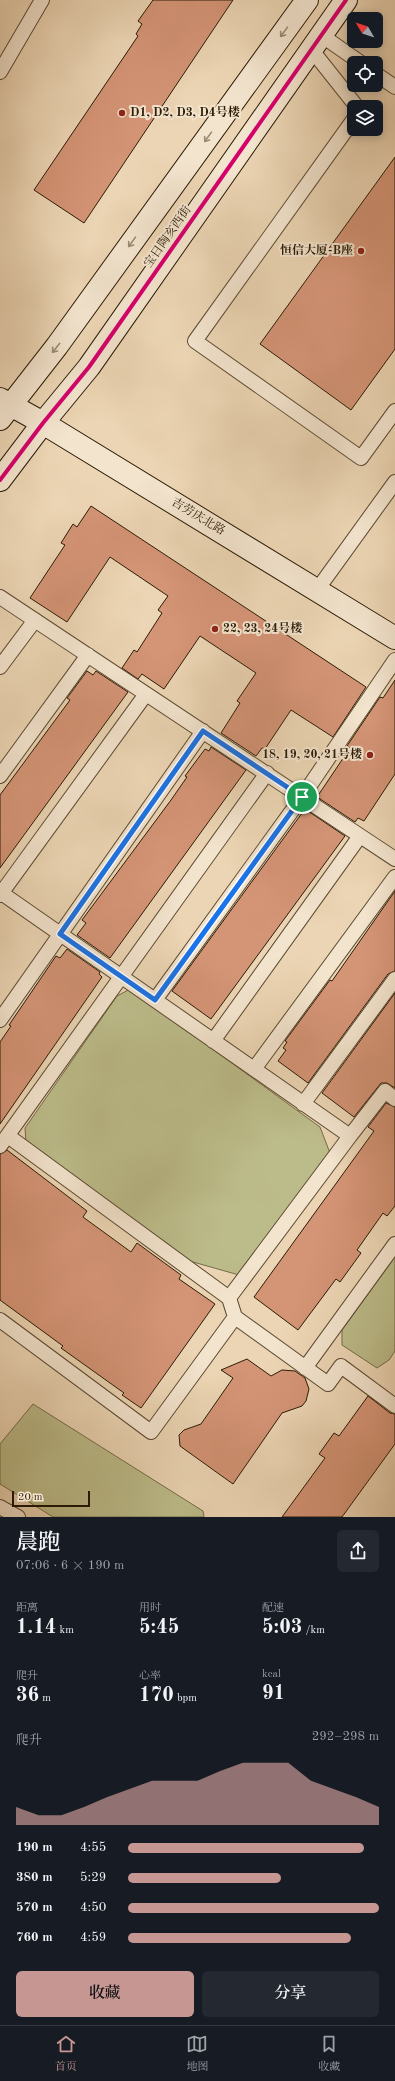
<!DOCTYPE html>
<html lang="zh">
<meta charset="utf-8">
<style>
:root{--surface:#171b24;--page:#242831;--text:#f1f3f6;--muted:#9ea1a6;--line:#363941;--accent:#c59692}
body{margin:0;font-family:"Old Standard TT","Noto Serif SC",serif;background:var(--page);color:var(--text);height:100vh;display:flex;flex-direction:column;font-size:15px;white-space:nowrap}
*{box-sizing:border-box;margin:0}
p{font-size:13px;color:var(--muted)}
.icon{flex:none;width:22px;height:22px;fill:none;stroke:currentColor;stroke-width:2;stroke-linecap:round;stroke-linejoin:round}
.map{position:relative;height:1517px;overflow:hidden}
.details{display:flex;flex-direction:column;background:var(--surface);flex:1}
.details>*{flex:none}
.needle{width:26px;rotate:309deg}
.controls{position:absolute;left:347px;top:12px;display:grid;gap:8px}
.controls a{display:grid;place-items:center;width:36px;height:36px;border-radius:6px;background:var(--surface);box-shadow:0 2px 10px #0003;font-size:20px}
.scale{position:absolute;left:12px;bottom:10px;width:78px;box-sizing:border-box;padding-left:4px;border:2px solid #2b1b05;border-top:0;font-size:11px;line-height:14px;white-space:nowrap;color:#2b1b05;-webkit-text-stroke:3px #f3e4ce;paint-order:stroke}
.pin{position:absolute;display:grid;place-items:center;width:34px;height:34px;color:#fff;margin:-17px;border:2px solid #fff;border-radius:50%;box-shadow:0 1px 4px #0007}
.round{display:grid;place-items:center;flex:none;width:42px;height:42px;border-radius:6px;background:var(--page)}
.head{display:flex;align-items:center;justify-content:space-between;height:68px;padding:0 16px}
h1{font-size:22px;font-weight:600;line-height:30px}
.figures{display:grid;grid-template-columns:repeat(3,1fr);gap:6px;height:68px;padding:4px 16px}
.figures div{display:grid;align-content:center}
.figures b{font-size:20px;font-weight:600}
.figures small{font-size:11px;font-weight:400}
.figures p{font-size:11px}
.chart{height:112px;padding:8px 16px}
.chart p{display:flex;justify-content:space-between}
.chart svg{width:100%;height:72px;margin-top:4px;fill:var(--accent);opacity:.7}
.cta{display:flex;gap:8px;margin-top:auto;padding:8px 16px}
.cta a{flex:1;height:46px;border-radius:6px;background:var(--accent);color:#111;font-size:16px;font-weight:600;line-height:46px;text-align:center}
.cta a+a{background:var(--page);color:var(--text)}
ul{padding:0 16px;list-style:none;font-size:13px}
li{display:grid;grid-template-columns:64px 48px 1fr;align-items:center;height:30px}
li i{height:10px;border-radius:5px;background:var(--accent)}
.dock{display:flex;justify-content:space-around;align-items:center;height:56px;border-top:1px solid var(--line);background:var(--surface);font-size:11px;color:var(--muted)}
.dock a{display:grid;justify-items:center;gap:2px}
.dock .current{color:var(--accent)}
.map>svg:first-child{display:block}
.green{fill:#bcbc8a;stroke:#746c48}
.building{fill:#d49476;stroke:#2b1b05}
.lines{fill:none;stroke-linecap:round;stroke-linejoin:round}
.lane-casing{stroke:#5b4a31;stroke-width:16}
.secondary-casing{stroke:#2b1b05;stroke-width:24}
.lane{stroke:#f3e4ce;stroke-width:14}
.secondary{stroke:#f3e4ce;stroke-width:22}
.cycleway-casing{stroke:#f3e4ce;stroke-width:6}
.cycleway{stroke:#d6006c;stroke-width:4}
.oneway{stroke:#998a74}
.route-casing{stroke:#fff;stroke-width:8}
.route{stroke:#1a73e8;stroke-width:5}
.poi-dot{fill:#8f2418;stroke:#f3e4ce;stroke-width:1.5}
.labels{text-anchor:middle;dominant-baseline:central;stroke-width:4;stroke-linejoin:round;paint-order:stroke}
.poi-label{font-size:12px;font-weight:bold;fill:#2b1b05;stroke:#f3e4ce;text-anchor:start}
.street-label{font-size:12px;fill:#2b1b05;stroke:#f3e4ce}
</style>
<div class="map">
<svg width="395" height="1517" viewBox="0 0 395 1517">
<rect width="100%" height="100%" fill="#ecd5b4"/>
<filter id="stains"><feTurbulence type="fractalNoise" baseFrequency=".005" numOctaves="4"/><feColorMatrix values="0 0 0 0 .2 0 0 0 0 .09 0 0 0 0 .02 0 0 0 .5 -.17"/></filter>
<radialGradient id="worn" r=".72"><stop offset=".6" stop-color="#630" stop-opacity="0"/><stop offset="1" stop-color="#630" stop-opacity=".3"/></radialGradient>
<path class="green" d="M130,989L320,1127L330,1153L239,1275L186,1260L26,1143L25,1128L117,996Z
M395,1257V1351L389,1360L377,1368L342,1345V1330Z
M33,1404L203,1511L204,1517H53L0,1484V1444Z"/>
<path class="building" d="M153,0H233L84,223L34,190L138,36L136,34L142,24L138,21Z
M395,157V349L351,410L260,344Z
M91,506L366,687L333,737L291,710L265,749L262,748L256,756L221,733L240,703L237,701L256,673L200,636L164,689L142,674L138,679L122,668L134,650L137,652L162,613L158,610L168,596L110,557L67,622L30,598L65,545L61,543L73,524L77,527Z
M87,671L93,675L96,671L128,692L0,868V795L70,700L67,698Z
M395,680V774L364,821L358,818L355,822L317,797L350,748L347,746L380,697L383,698Z
M211,747L246,770L110,958L77,935L86,923L82,920L171,800L187,777L185,776L205,749L209,751Z
M305,809L345,836L211,1019L172,991Z
M395,891V971L388,974L308,1083L278,1061L286,1050L283,1048L287,1042L285,1041L330,980L332,981Z
M67,949L100,972L99,974L102,977L0,1124V1042L11,1026L9,1025L56,956L60,958Z
M395,993V1088L387,1083H381L354,1117L322,1093Z
M386,1103L395,1107V1206L387,1216L383,1213L357,1250L361,1253L340,1282L336,1279L298,1330L254,1297L374,1131L368,1127Z
M7,1150L87,1211L83,1217L131,1252L137,1243L181,1275L179,1279L215,1304L141,1408L122,1395L124,1393L61,1348L63,1346L0,1300V1154Z
M247,1359L271,1376L282,1370L295,1371L305,1378L309,1389L306,1401L302,1406L282,1413L233,1484L180,1446L179,1435L184,1430L201,1424L233,1378L221,1370Z
M368,1396L390,1413L395,1414V1444L342,1517H282L325,1458L319,1454L334,1433L339,1436Z"/>
<g class="lines">
<defs>
<path id="lane" d="M321,35L361,63
M311,49L357,107
M0,72L42,0
M376,74L395,87
M354,119L195,341L361,458L395,411
M317,590L395,482
M0,597L395,859
M0,667L35,620
M0,776L88,655
M0,892L350,1136L385,1091L395,1099
M0,895L146,694
M155,1000L302,797L395,660
M0,1020L203,731
M213,1041L360,836
M254,1069L395,877
M303,1104L395,979
M8,1136L229,1298L235,1317
M0,1146L267,773
M229,1298L350,1136
M0,1320L151,1432L235,1317L328,1384L341,1366L395,1406
M305,1368L395,1244
M0,1507L18,1517"/>
<path id="secondary" d="M0,399L43,423L395,638
M0,419L57,346L307,0
M0,480L43,423L89,367L346,0"/>
</defs>
<use href="#lane" class="lane-casing"/>
<use href="#secondary" class="secondary-casing"/>
<use href="#lane" class="lane"/>
<use href="#secondary" class="secondary"/>
<defs>
<path id="cycleway" d="M0,480L43,423L89,367L346,0"/>
</defs>
<use href="#cycleway" class="cycleway-casing"/>
<use href="#cycleway" class="cycleway"/>
</g>
<defs><path id="oneway-shaft" d="M-6 0H5M1.5-3L5.5 0L1.5 3" fill="none" stroke-width="1.6" stroke-linecap="round" stroke-linejoin="round"/></defs>
<g class="oneway">
<use href="#oneway-shaft" transform="translate(284 32) rotate(126)"/>
<use href="#oneway-shaft" transform="translate(208 137) rotate(126)"/>
<use href="#oneway-shaft" transform="translate(132 242) rotate(126)"/>
<use href="#oneway-shaft" transform="translate(56 348) rotate(128)"/>
</g>
<g class="lines">
<defs>
<path id="route" d="M203,731L302,797L155,1000L60,934Z"/>
</defs>
<use href="#route" class="route-casing"/>
<use href="#route" class="route"/>
</g>
<g class="poi-dot">
<circle cx="122" cy="113" r="4"/>
<circle cx="361" cy="251" r="4"/>
<circle cx="215" cy="629" r="4"/>
<circle cx="370" cy="755" r="4"/>
</g>
<g class="labels">
<g class="poi-label">
<text x="130" y="113">D1, D2, D3, D4号楼</text>
<text x="353" y="251" text-anchor="end">恒信大厦-B座</text>
<text x="223" y="629">22, 23, 24号楼</text>
<text x="362" y="755" text-anchor="end">18, 19, 20, 21号楼</text>
</g>
<g class="street-label">
<text transform="translate(168 237) rotate(-55)">宝日陶亥西街</text>
<text transform="translate(198 517) rotate(31)">吉劳庆北路</text>
</g>
</g>
<rect width="100%" height="100%" filter="url(#stains)"/>
<rect width="100%" height="100%" fill="url(#worn)"/>
</svg>
<div class="controls">
<a><svg class="needle" viewBox="-14 -14 28 28"><path d="M0-13l5 13h-10z" fill="#e53935"/><path d="M0 13l5-13h-10z" fill="#9ea1a6"/></svg></a>
<a><svg class="icon" aria-label="locate" viewBox="0 0 24 24"><circle cx="12" cy="12" r="6"/><path d="M12 2v4M12 18v4M2 12h4M18 12h4"/></svg></a>
<a><svg class="icon" aria-label="layers" viewBox="0 0 24 24"><path d="M12 4l9 5-9 5-9-5zM3 14l9 5 9-5"/></svg></a>
</div>
<div class="scale">20 m</div>
<div class="pin" style="left:302px;top:797px;background:#1e9e55"><svg class="icon" aria-label="arrive" viewBox="0 0 24 24"><path d="M6 21V4h12l-3 4 3 4H6"/></svg></div>
</div>
<section class="details">
<div class="head"><div><h1>晨跑</h1><p>07:06 · 6 × 190 m</p></div><a class="round"><svg class="icon" aria-label="share" viewBox="0 0 24 24"><path d="M12 15V3M7 8l5-5 5 5M5 13v7h14v-7"/></svg></a></div>
<div class="figures">
<div><p>距离</p><b>1.14<small> km</small></b></div>
<div><p>用时</p><b>5:45</b></div>
<div><p>配速</p><b>5:03<small> /km</small></b></div>
</div>
<div class="figures">
<div><p>爬升</p><b>36<small> m</small></b></div>
<div><p>心率</p><b>170<small> bpm</small></b></div>
<div><p>kcal</p><b>91</b></div>
</div>
<div class="chart"><p><span>爬升</span>292–298 m</p>
<svg viewBox="0 0 160 44" preserveAspectRatio="none"><path d="M0 44V33L10 38L20 38L30 33L40 27L50 22L60 17L70 17L80 17L90 11L100 6L110 6L120 6L130 17L140 22L150 27L160 33V44z"/></svg>
</div>
<ul>
<li><b>190 m</b>4:55<i style="width:94%"></i></li>
<li><b>380 m</b>5:29<i style="width:61%"></i></li>
<li><b>570 m</b>4:50<i style="width:100%"></i></li>
<li><b>760 m</b>4:59<i style="width:89%"></i></li>
</ul>
<div class="cta"><a>收藏</a><a>分享</a></div>
</section>
<nav class="dock">
<a class="current"><svg class="icon" aria-label="home" viewBox="0 0 24 24"><path d="M3 11l9-7 9 7M6 9v11h12V9"/></svg>首页</a>
<a><svg class="icon" aria-label="map" viewBox="0 0 24 24"><path d="M3 6l6-2 6 2 6-2v14l-6 2-6-2-6 2zM9 4v14M15 6v14"/></svg>地图</a>
<a><svg class="icon" aria-label="saved" viewBox="0 0 24 24"><path d="M7 4h10v16l-5-4-5 4z"/></svg>收藏</a>
</nav>
